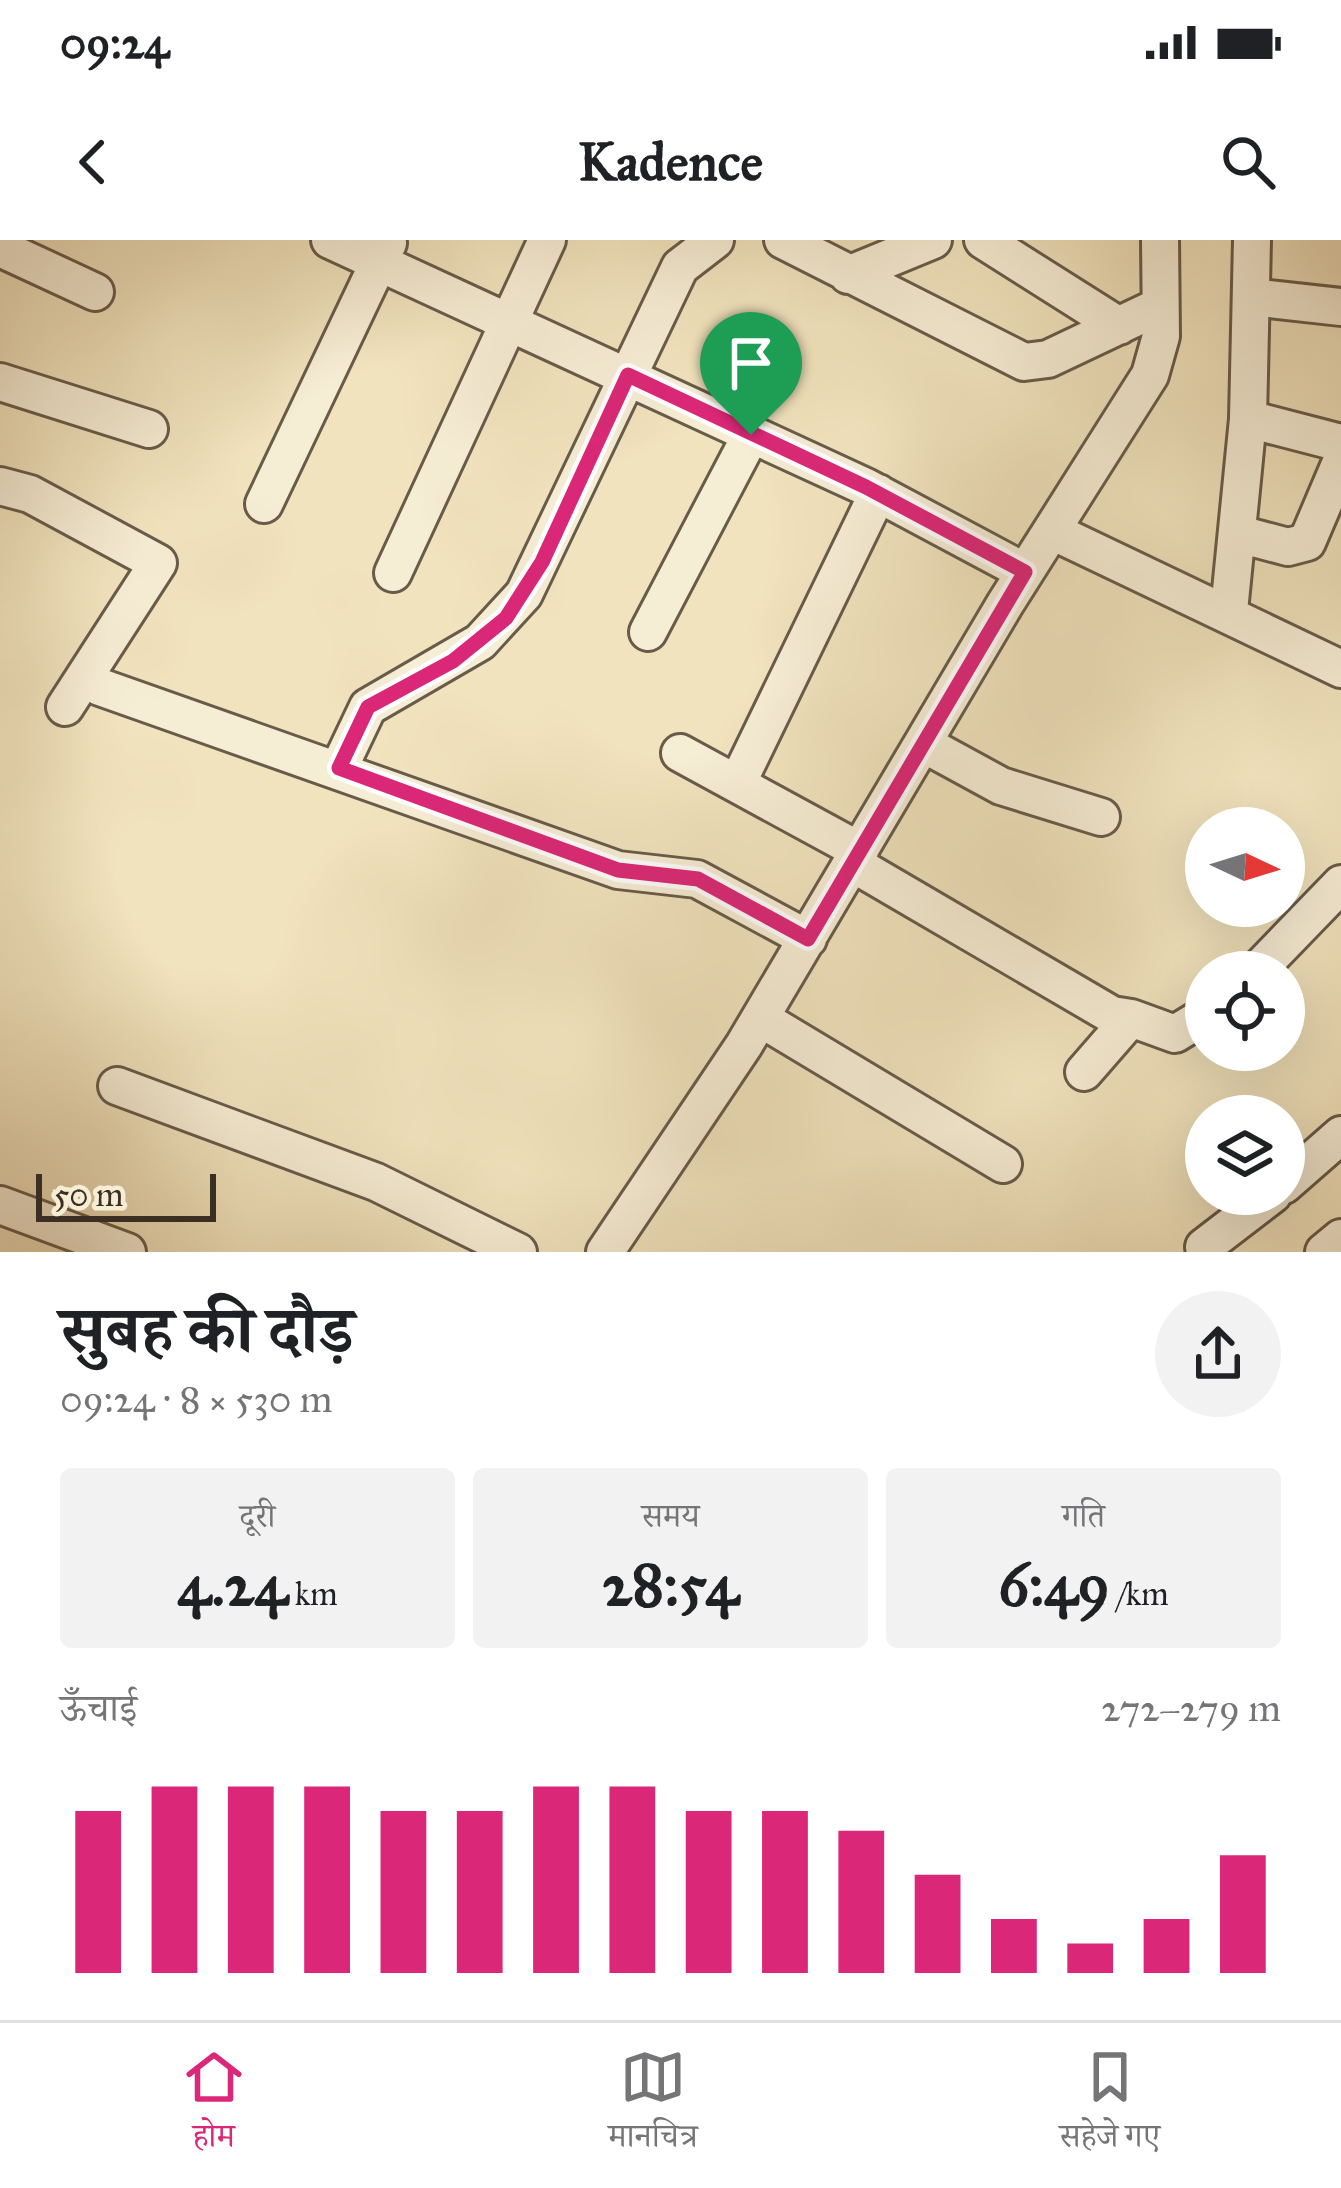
<!DOCTYPE html>
<html lang="hi">
<meta charset="utf-8">
<style>
:root{--surface:#fff;--page:#f2f2f2;--text:#202124;--muted:#757577;--line:#e0e0e0;--accent:#db2777}
body{margin:0;font-family:"IM FELL Great Primer","Noto Serif Devanagari",serif;background:var(--page);color:var(--text);height:100vh;display:flex;flex-direction:column;font-size:45px;white-space:nowrap}
*{box-sizing:border-box;margin:0}
p{font-size:39px;color:var(--muted)}
.icon{flex:none;width:66px;height:66px;fill:none;stroke:currentColor;stroke-width:2;stroke-linecap:round;stroke-linejoin:round}
.map{position:relative;height:1012px;overflow:hidden}
.panel{display:flex;flex-direction:column;background:var(--surface);flex:1}
.panel>*{flex:none}
.needle{width:78px;rotate:94deg}
.buttons{position:absolute;left:1185px;top:567px;display:grid;gap:24px}
.buttons a{display:grid;place-items:center;width:120px;height:120px;border-radius:50%;background:var(--surface);box-shadow:0 12px 48px #0002;font-size:60px}
.scale{position:absolute;left:36px;bottom:30px;width:180px;box-sizing:border-box;padding-left:12px;border:6px solid #3b2e23;border-top:0;font-size:33px;line-height:42px;white-space:nowrap;color:#3b2e23;-webkit-text-stroke:9px #f6edd5;paint-order:stroke}
.pin{position:absolute;display:grid;place-items:center;width:102px;height:102px;color:#fff;margin:-123px -51px;border-radius:50% 50% 50% 0;rotate:-45deg;box-shadow:0 0 12px #0007}
.pin .icon{rotate:45deg}
.round{display:grid;place-items:center;flex:none;width:126px;height:126px;border-radius:63px;background:var(--page)}
.overview{display:flex;align-items:center;justify-content:space-between;height:204px;padding:0 60px}
h1{font-size:66px;font-weight:700;line-height:90px}
.stats{display:grid;grid-template-columns:repeat(3,1fr);gap:18px;height:204px;padding:12px 60px}
.stats div{display:grid;align-content:center;border-radius:12px;background:var(--page);text-align:center}
.stats b{font-size:60px;font-weight:700}
.stats small{font-size:33px;font-weight:400}
.stats p{font-size:33px}
.chart{height:336px;padding:24px 60px}
.chart p{display:flex;justify-content:space-between}
.chart svg{width:100%;height:216px;margin-top:12px;stroke:var(--accent);stroke-width:6}
.status{display:flex;justify-content:space-between;align-items:center;height:84px;padding:0 60px;background:var(--surface);direction:ltr}
.status svg{height:33px;fill:currentColor}
header{display:flex;justify-content:space-between;align-items:center;height:156px;padding:0 60px;background:var(--surface);font-size:54px;font-weight:700}
.dock{display:flex;justify-content:space-around;align-items:center;height:168px;border-top:3px solid var(--line);background:var(--surface);font-size:33px;color:var(--muted)}
.dock a{display:grid;justify-items:center;gap:6px}
.dock .current{color:var(--accent)}
.map>svg:first-child{display:block}
.lines{fill:none;stroke-linecap:round;stroke-linejoin:round}
.minor-casing{stroke:#685b4a;stroke-width:42}
.minor{stroke:#f6edd5;stroke-width:36}
.route-casing{stroke:#fff;stroke-width:24}
.route{stroke:#db2777;stroke-width:15}
</style>
<div class="status"><b>09:24</b><svg viewBox="0 0 49 12"><path d="M0 12V9h3v3zM5 12V6h3v6zM10 12V3h3v9zM15 12V0h3v12zM26 1h20v11H26zM47 4h2v5h-2z"/></svg></div>
<header><svg class="icon" aria-label="back" viewBox="0 0 24 24"><path d="M15 5l-7 7 7 7"/></svg>Kadence<svg class="icon" aria-label="search" viewBox="0 0 24 24"><circle cx="10" cy="10" r="6"/><path d="M15 15l6 6"/></svg></header>
<div class="map">
<svg width="1341" height="1012" viewBox="0 0 1341 1012">
<rect width="100%" height="100%" fill="#f1e3be"/>
<filter id="stains"><feTurbulence type="fractalNoise" baseFrequency=".00167" numOctaves="4"/><feColorMatrix values="0 0 0 0 .2 0 0 0 0 .09 0 0 0 0 .02 0 0 0 .5 -.17"/></filter>
<radialGradient id="worn" r=".72"><stop offset=".6" stop-color="#630" stop-opacity="0"/><stop offset="1" stop-color="#630" stop-opacity=".3"/></radialGradient>
<g class="lines">
<defs>
<path id="minor" d="M330,0L866,247L1025,332
M783,0L1024,122L1048,119L1160,66
M983,0L1119,86
M0,8L95,52
M848,35L933,0
M1252,57L1341,67
M0,142L149,189
M1248,179L1341,203
M0,246L30,254L158,323L65,467
M264,264L388,3
M1052,291L1341,429
M1239,294L1288,307L1307,302L1341,222
M393,333L547,0
M1229,371L1248,179L1252,0
M648,392L751,195
M100,447L618,630L697,639L808,699
M924,504L1001,546L1101,577
M680,513L860,611
M339,528L368,467L480,402L524,354L680,27L715,0
M737,544L878,253
M852,623L1112,775L1131,778
M1256,732L1341,644
M760,778L1003,924
M1084,832L1131,778L1175,794L1206,775
M117,846L376,942L518,1012
M1284,945L1341,895
M0,965L127,1012
M1204,1007L1273,954
M605,1012L744,805L1005,364L1150,135L1161,96L1160,0
M1324,1012L1341,998"/>
</defs>
<use href="#minor" class="minor-casing"/>
<use href="#minor" class="minor"/>
</g>
<g class="lines">
<defs>
<path id="route" d="M628,135L866,247L1025,332L808,699L698,639L618,630L339,528L368,467L453,421L506,378L542,322Z"/>
</defs>
<use href="#route" class="route-casing"/>
<use href="#route" class="route"/>
</g>
<rect width="100%" height="100%" filter="url(#stains)"/>
<rect width="100%" height="100%" fill="url(#worn)"/>
</svg>
<div class="buttons">
<a><svg class="needle" viewBox="-14 -14 28 28"><path d="M0-13l5 13h-10z" fill="#e53935"/><path d="M0 13l5-13h-10z" fill="#757577"/></svg></a>
<a><svg class="icon" aria-label="locate" viewBox="0 0 24 24"><circle cx="12" cy="12" r="6"/><path d="M12 2v4M12 18v4M2 12h4M18 12h4"/></svg></a>
<a><svg class="icon" aria-label="layers" viewBox="0 0 24 24"><path d="M12 4l9 5-9 5-9-5zM3 14l9 5 9-5"/></svg></a>
</div>
<div class="scale">50 m</div>
<div class="pin" style="left:751px;top:195px;background:#1e9e55"><svg class="icon" aria-label="arrive" viewBox="0 0 24 24"><path d="M6 21V4h12l-3 4 3 4H6"/></svg></div>
</div>
<section class="panel">
<div class="overview"><div><h1>सुबह की दौड़</h1><p>09:24 · 8 × 530 m</p></div><a class="round"><svg class="icon" aria-label="share" viewBox="0 0 24 24"><path d="M12 15V3M7 8l5-5 5 5M5 13v7h14v-7"/></svg></a></div>
<div class="stats">
<div><p>दूरी</p><b>4.24<small> km</small></b></div>
<div><p>समय</p><b>28:54</b></div>
<div><p>गति</p><b>6:49<small> /km</small></b></div>
</div>
<div class="chart"><p><span>ऊँचाई</span>272–279 m</p>
<svg viewBox="0 0 160 44" preserveAspectRatio="none"><path d="M5 44V11M15 44V6M25 44V6M35 44V6M45 44V11M55 44V11M65 44V6M75 44V6M85 44V11M95 44V11M105 44V15M115 44V24M125 44V33M135 44V38M145 44V33M155 44V20"/></svg>
</div>
</section>
<nav class="dock">
<a class="current"><svg class="icon" aria-label="home" viewBox="0 0 24 24"><path d="M3 11l9-7 9 7M6 9v11h12V9"/></svg>होम</a>
<a><svg class="icon" aria-label="map" viewBox="0 0 24 24"><path d="M3 6l6-2 6 2 6-2v14l-6 2-6-2-6 2zM9 4v14M15 6v14"/></svg>मानचित्र</a>
<a><svg class="icon" aria-label="saved" viewBox="0 0 24 24"><path d="M7 4h10v16l-5-4-5 4z"/></svg>सहेजे गए</a>
</nav>
